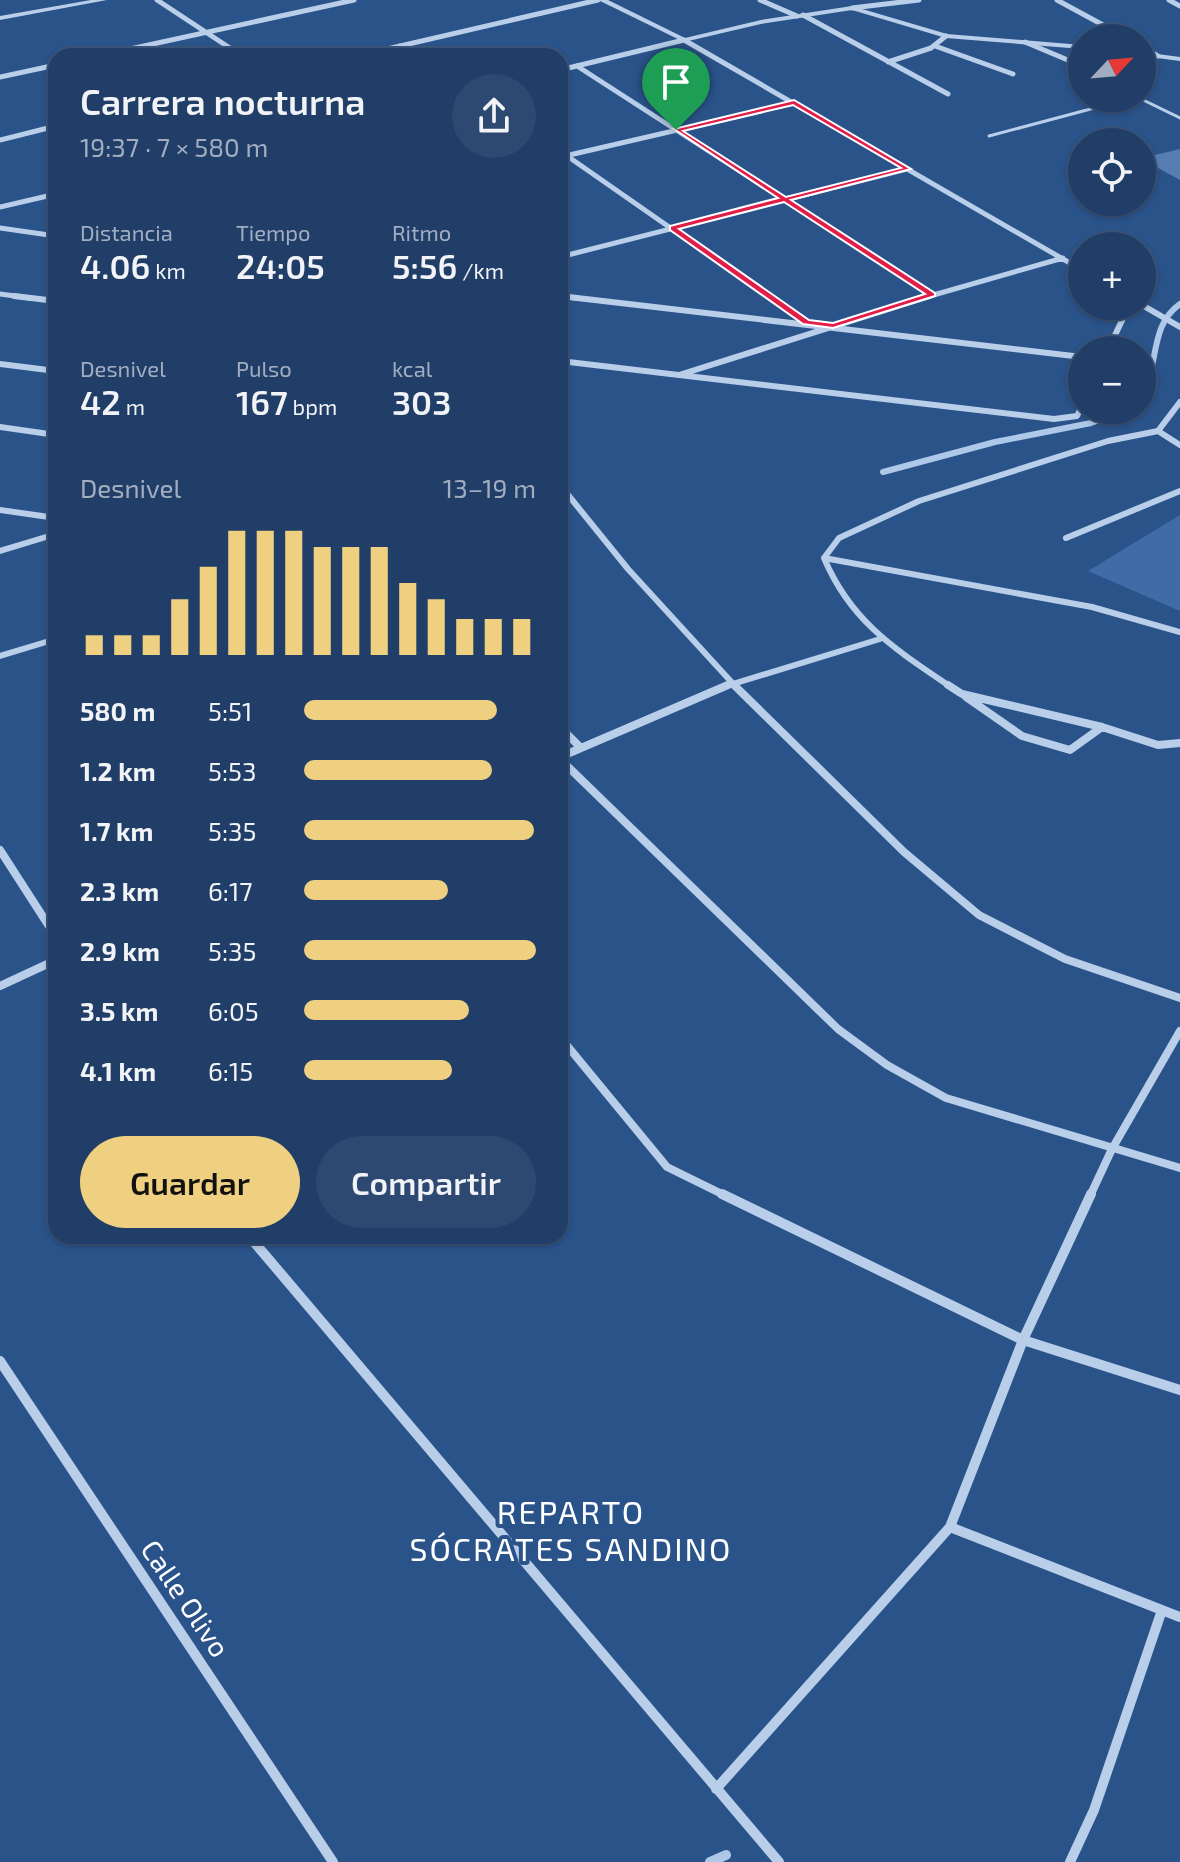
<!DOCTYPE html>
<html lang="es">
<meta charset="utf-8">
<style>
:root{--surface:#203e68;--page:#2d4971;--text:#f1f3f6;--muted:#a2aec0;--line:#3d577c;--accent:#efd080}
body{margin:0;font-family:"Exo 2",sans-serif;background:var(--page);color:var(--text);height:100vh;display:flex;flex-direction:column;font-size:30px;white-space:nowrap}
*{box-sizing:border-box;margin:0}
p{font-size:26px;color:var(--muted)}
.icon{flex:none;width:44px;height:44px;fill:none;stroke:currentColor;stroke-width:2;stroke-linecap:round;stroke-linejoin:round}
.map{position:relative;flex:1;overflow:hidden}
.details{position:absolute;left:48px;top:48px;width:520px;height:1196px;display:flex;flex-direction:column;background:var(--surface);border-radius:24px;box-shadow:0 2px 6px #0004,0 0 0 2px var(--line)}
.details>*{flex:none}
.needle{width:52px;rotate:64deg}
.tools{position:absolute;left:1068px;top:24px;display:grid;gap:16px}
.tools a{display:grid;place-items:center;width:88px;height:88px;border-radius:50%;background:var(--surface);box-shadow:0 2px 6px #0004,0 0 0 2px var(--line);font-size:40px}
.pin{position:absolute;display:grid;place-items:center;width:68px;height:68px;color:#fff;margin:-82px -34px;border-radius:50% 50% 50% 0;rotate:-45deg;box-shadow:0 0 8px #0007}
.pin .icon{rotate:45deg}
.round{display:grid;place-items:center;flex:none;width:84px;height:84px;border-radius:42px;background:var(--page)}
.head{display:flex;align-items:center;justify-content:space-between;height:136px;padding:0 32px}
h1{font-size:36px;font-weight:600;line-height:60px}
.metrics{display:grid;grid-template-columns:repeat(3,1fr);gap:12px;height:136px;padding:8px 32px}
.metrics div{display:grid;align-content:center}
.metrics b{font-size:34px;font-weight:600}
.metrics small{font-size:22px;font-weight:400}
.metrics p{font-size:22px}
.chart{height:224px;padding:16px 32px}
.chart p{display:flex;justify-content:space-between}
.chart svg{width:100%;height:144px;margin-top:8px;stroke:var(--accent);stroke-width:6}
.button{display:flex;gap:16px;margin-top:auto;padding:16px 32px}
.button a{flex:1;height:92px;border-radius:48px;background:var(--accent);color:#111;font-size:32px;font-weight:600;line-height:92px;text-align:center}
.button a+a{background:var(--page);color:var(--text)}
ul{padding:0 32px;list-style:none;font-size:26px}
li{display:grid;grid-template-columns:128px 96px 1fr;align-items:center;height:60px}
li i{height:20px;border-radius:10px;background:var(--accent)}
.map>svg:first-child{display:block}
.green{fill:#3f6ca6}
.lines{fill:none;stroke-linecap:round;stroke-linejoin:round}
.stream-far1{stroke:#adc8e9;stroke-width:6}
.stream{stroke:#adc8e9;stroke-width:10}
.building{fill:#567eb2}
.service{stroke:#b8cee9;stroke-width:3}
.minor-far3{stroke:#b8cee9;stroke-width:5}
.minor-far2{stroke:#b8cee9;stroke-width:6}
.minor-far1{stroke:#b8cee9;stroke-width:8}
.minor{stroke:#b8cee9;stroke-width:10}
.tertiary{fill:#b8cee9;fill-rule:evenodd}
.route{fill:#e11d48;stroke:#fff;stroke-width:2;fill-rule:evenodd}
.labels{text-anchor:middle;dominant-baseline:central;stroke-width:8;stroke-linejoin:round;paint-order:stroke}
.near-street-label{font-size:28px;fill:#fff;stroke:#2a538a}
.near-neighbourhood-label{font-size:32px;letter-spacing:2px;fill:#fff;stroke:#2a538a}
</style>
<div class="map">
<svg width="1180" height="1862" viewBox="0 0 1180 1862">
<rect width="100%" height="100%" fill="#2a538a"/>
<path class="green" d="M1180,515V611L1088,571Z"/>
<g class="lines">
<path class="stream-far1" d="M1142,393C1160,363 1149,326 1180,304
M883,472L995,442L1091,423L1128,410"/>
<path class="stream" d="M710,1862L726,1855"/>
</g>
<path class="building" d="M1180,149V180L1142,159V158Z"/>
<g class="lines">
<path class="service" d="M1139,98L1180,118
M989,136L1132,98"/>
<path class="minor-far3" d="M157,0L242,56
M760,0L797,16
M1057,0L1127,38
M1169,0L1180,6
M852,8L919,0
M803,15L948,94
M1025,42L1082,66
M400,46L415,56
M935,46L1013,74
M1142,46L1158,56
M98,56L354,0
M357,56L598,0
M888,62L931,48L946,36
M577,66L932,295
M560,70L684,40L1082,270
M0,77L56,65
M0,140L56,126
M560,151L771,298
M565,156L794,103
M0,207L56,194
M0,228L56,236
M560,257L907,169
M0,294L30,298
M560,296L575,298
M923,298L1063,258"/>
<path class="minor-far2" d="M14,296L56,301
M560,296L1082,357
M768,296L806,322
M1142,305L1180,327
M1108,350L1125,314L1138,306
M560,361L1054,419L1077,416L1082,406
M0,364L56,371
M679,375L930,296
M0,427L56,435
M1158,431L1180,402
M560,485L628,569L736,687
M0,510L56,518
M1066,538L1180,491
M0,551L56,534
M824,558L1092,607L1180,632
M0,656L56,639
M723,687L880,639
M951,687C895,649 851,622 824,558L839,538L919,501L1108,441L1158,431L1180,445"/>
<path class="minor-far1" d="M734,685L904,852L979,915L1065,959L1180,998
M948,685L962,694L1102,727L1158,745L1180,743
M966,697L1022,736L1070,750L1102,727
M560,727L581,748
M560,757L728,685
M560,759L838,1029L887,1065L946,1098L1180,1168
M0,850L56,937
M0,986L56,960
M560,1037L667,1167L726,1196
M1090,1196L1112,1149L1180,1031"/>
<path class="minor" d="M722,1194L1023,1340L1180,1390
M249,1236L779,1862
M0,1361L333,1862
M950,1527L1180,1617
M716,1789L950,1527L1023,1340L1091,1194
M1070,1862L1094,1810L1162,1610"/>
<path class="tertiary" d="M91,0H107L0,20V16Z
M598,0H608L685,38L761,20L852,6L947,34L1082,45V49L946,38L852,10L761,24L684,42Z
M1142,52L1180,57V61L1142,56Z"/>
</g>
<path class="route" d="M794,100L911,169L791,200L935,293V296L833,328L803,324L670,230V226L778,198L674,129ZM793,105L901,168L786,197L683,131ZM784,202L925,294L833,323L809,320L679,229Z"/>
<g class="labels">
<g class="near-street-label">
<text transform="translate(186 1598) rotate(56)">Calle Olivo</text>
</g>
<g class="near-neighbourhood-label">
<text x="571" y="1511">REPARTO<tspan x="571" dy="37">SÓCRATES SANDINO</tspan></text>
</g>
</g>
</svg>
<div class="tools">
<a><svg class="needle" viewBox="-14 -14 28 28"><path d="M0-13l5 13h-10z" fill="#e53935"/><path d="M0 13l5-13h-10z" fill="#a2aec0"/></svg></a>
<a><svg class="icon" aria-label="locate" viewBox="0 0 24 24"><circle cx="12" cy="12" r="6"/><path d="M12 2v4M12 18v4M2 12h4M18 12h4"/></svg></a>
<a>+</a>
<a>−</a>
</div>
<div class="pin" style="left:676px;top:130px;background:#1e9e55"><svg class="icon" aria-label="arrive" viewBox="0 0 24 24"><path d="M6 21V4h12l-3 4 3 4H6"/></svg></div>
<section class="details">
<div class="head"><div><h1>Carrera nocturna</h1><p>19:37 · 7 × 580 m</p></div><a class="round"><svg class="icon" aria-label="share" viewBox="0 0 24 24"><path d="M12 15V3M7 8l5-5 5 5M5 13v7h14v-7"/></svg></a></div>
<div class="metrics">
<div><p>Distancia</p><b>4.06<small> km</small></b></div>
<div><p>Tiempo</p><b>24:05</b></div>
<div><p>Ritmo</p><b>5:56<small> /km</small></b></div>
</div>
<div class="metrics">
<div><p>Desnivel</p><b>42<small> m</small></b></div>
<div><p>Pulso</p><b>167<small> bpm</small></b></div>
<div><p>kcal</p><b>303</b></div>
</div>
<div class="chart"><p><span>Desnivel</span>13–19 m</p>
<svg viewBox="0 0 160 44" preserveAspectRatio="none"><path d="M5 44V38M15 44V38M25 44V38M35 44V27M45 44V17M55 44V6M65 44V6M75 44V6M85 44V11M95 44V11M105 44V11M115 44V22M125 44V27M135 44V33M145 44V33M155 44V33"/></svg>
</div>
<ul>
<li><b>580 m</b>5:51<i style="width:83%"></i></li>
<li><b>1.2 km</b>5:53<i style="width:81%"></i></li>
<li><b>1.7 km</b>5:35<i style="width:99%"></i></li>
<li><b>2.3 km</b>6:17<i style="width:62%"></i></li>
<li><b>2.9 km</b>5:35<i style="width:100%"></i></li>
<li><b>3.5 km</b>6:05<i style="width:71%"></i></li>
<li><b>4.1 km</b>6:15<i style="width:64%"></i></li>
</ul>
<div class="button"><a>Guardar</a><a>Compartir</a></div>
</section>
</div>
